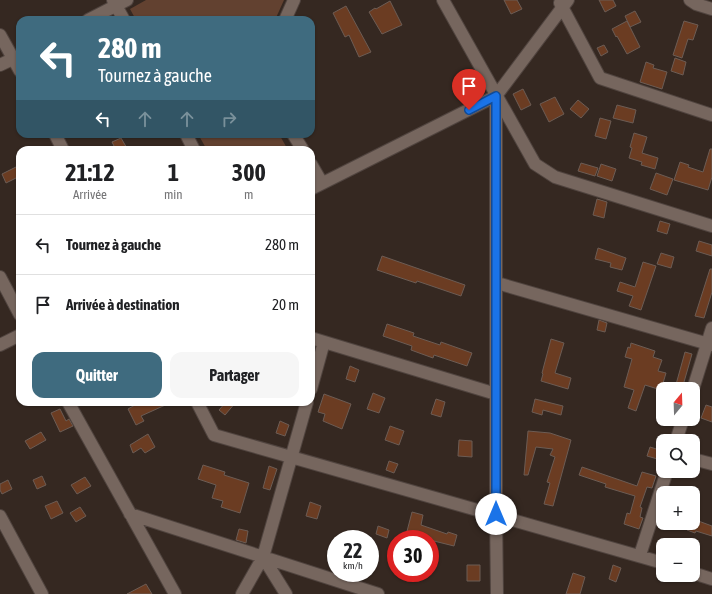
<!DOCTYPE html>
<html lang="fr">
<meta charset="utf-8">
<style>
body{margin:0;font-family:"Asap Condensed",sans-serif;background:#f6f6f6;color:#202124;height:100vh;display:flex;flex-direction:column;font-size:15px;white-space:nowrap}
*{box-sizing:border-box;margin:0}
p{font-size:13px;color:#757577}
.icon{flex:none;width:22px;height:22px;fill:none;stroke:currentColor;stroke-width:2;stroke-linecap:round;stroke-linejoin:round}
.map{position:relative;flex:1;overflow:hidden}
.details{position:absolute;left:16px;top:146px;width:299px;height:260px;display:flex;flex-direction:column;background:#fff;border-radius:12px;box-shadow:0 1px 3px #0004}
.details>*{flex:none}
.hud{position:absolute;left:16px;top:16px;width:299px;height:122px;border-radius:12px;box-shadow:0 1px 3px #0004;background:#3f6b7f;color:#fff;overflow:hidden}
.needle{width:26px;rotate:19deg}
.buttons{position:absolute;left:656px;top:382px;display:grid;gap:8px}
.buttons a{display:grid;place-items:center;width:44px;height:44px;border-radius:8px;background:#fff;box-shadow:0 1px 3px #0004;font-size:20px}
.speed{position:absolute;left:327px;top:530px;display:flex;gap:8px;font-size:20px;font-weight:700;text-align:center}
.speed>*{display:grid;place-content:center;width:52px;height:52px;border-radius:50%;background:#fff;box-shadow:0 1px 3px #0004;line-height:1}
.speed small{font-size:10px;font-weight:400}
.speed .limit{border:6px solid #d22;background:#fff;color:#111}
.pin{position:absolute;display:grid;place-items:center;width:34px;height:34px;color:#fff;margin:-41px -17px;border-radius:50% 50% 50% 0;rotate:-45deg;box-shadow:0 0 4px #0007}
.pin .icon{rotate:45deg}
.me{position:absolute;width:44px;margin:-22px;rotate:0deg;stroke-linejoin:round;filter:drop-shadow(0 0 3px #0008)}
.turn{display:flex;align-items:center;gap:14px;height:84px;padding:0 16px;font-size:18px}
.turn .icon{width:52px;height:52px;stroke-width:2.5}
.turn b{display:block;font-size:28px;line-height:34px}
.lanes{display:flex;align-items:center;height:38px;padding:0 16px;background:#0003;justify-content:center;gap:20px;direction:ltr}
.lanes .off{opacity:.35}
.eta{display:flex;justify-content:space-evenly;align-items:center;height:68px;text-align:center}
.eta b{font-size:24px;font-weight:700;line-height:28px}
.primary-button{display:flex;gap:8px;margin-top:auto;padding:8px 16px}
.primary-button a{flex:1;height:46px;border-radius:12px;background:#3f6b7f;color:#fff;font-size:16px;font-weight:700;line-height:46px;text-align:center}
.primary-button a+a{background:#f6f6f6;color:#202124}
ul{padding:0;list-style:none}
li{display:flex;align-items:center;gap:12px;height:60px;padding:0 16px;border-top:1px solid #e0e0e0}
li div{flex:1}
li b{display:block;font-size:15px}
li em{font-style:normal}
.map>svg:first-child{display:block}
.green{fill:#624130}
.building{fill:#6b3c22;stroke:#6c5c54}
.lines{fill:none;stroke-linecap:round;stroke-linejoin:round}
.street-casing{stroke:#50443f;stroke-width:14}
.street{stroke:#76665e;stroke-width:12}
.route-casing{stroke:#114b97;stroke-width:10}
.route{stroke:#1a73e8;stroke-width:7}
</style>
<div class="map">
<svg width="712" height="594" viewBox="0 0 712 594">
<rect width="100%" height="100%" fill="#352821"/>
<path class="green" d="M146,0H284L275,20H136L130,9Z
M198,134H279L288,150H207Z"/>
<path class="building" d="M504,0H517L522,9L511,14Z
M599,0H613L616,6L605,12Z
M390,1L402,25L382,34L369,12L375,8L376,9Z
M346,6L371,52L359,57L349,35L345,37L333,13Z
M635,11L641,22L630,27L625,16Z
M627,21L640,47L627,54L617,36L616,37L612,29Z
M684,21L698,25L693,40L688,39L682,58L673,55Z
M604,45L608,52L601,56L597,48Z
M675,58L686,62L683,75L671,71Z
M646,62L654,65L653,68L667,72L662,89L640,82Z
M523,89L531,105L521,110L513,94Z
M555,97L564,114L549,122L540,104Z
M578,100L589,109L581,118L570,109Z
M617,105L636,110L633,123L613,118Z
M600,118L611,121L606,139L595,136Z
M634,133L647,137L642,153L658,158L655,169L641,165L642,162L629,158L632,148L630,147Z
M121,138L128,150H116L112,142Z
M710,149H712V177L708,190L674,180L680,162L689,165L688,167L703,172Z
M581,163L598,168L595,176L578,171Z
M601,164L616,169L612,181L597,176Z
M20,165V176L6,183L2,174Z
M656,173L673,179L667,195L650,189Z
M597,199L607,202L604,218L593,215Z
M660,221L670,224L667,234L657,231Z
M699,241L712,245V256L696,251Z
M598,248L626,258L622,270L610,267L611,263L595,259Z
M661,253L674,257L671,268L657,264Z
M382,256L465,285L461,296L417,281L416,283L377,270Z
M643,262L656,266L641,310L629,306L633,296L617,291L620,282L635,287Z
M710,269H712V292L704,318L695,316Z
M599,320L607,323L605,332L597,330Z
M387,324L414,333L413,336L440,345L441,342L472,353L467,366L434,355L433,358L411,350L412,346L383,336Z
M551,339L564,343L555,373L571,378L568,389L541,381L543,374L542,373Z
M631,343L655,351L653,357L662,360L658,371L666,373L661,390L645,385L636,411L628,408L634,390L624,387L632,359L625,357L628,347L630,348Z
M685,352L692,354L682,389H677L675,388Z
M350,366L359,370L355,382L346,379Z
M373,393L385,398L379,413L367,409Z
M324,394L351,404L342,429L323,421L325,414L318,412Z
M436,399L445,402L441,417L431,414Z
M535,399L563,406L561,415L543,410L542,415L532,412Z
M140,402H172L141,416L144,421L136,425L128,409Z
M226,402H236L225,415L219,410Z
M706,405L712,407V422L701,418Z
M60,409L66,421L69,419L73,426L60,432L51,413Z
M280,421L289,425L285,436L276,433Z
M390,426L404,431L399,445L385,440Z
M528,431L550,433L571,440L553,506L544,504L550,483L547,482L555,457L550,455L553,449L536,447L528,475H524Z
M41,432L46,440L30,449L25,441Z
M148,434L155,447L145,453L141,448L133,453L130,445Z
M459,440L472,441V457L458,456Z
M650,447L663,451L661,460L647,456Z
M389,461L398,464L394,473L386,470Z
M203,465L225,472L224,475L249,483L240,513L221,507L223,501L212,498L216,485L198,479Z
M269,466L277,469L270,490L263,488Z
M582,467L637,486L642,472L656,476L652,488L647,487L640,507L642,508L640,517L643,518L639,529L624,524L627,513L630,514L635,496L605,487L606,484L579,475Z
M42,476L46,485L37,489L33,480Z
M85,477L91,486L77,494L71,485Z
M8,480L12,489L2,494L0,490V484Z
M57,501L63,513L51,519L45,506Z
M310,502L321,506L317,519L306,516Z
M80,507L86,516L76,522L70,513Z
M412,512L423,515L421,525L447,534L448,532L457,535L454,546L430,540V539H405Z
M693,519L712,526V536L696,531L695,533L687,530L688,528L677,524L678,523H693Z
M378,526L389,530L387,538L376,534Z
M239,529L248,531L246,543L236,540Z
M467,565H480V581H467Z
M613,565L621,568L616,582L609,579Z
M573,573L585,577L580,594H566Z
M146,584L152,594H127Z"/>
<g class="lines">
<g class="street-casing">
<path id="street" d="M113,0L124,20
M443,0L535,164L555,177L712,226
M690,0L696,4L712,9
M560,3L600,78L712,115
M88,20L127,0
M285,20L294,0
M0,35L20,71
M0,65L19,56
M496,96V514L497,594
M55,134L63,150
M186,134L194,150
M293,134L303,150
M311,164L322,183
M311,189L496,96L568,0
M0,277L20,315
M497,283L712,345
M311,338L496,394
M0,345L20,335
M311,389L324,342
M693,389L712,328
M68,402L175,594
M197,402L214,435L663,563
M676,441L683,419
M693,459L712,464
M130,514L378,594
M0,516L42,594
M640,555L667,471
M263,557L286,594
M693,573L712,579
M242,594L263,557L307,402"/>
</g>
<use href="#street" class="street"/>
</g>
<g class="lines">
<g class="route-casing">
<path id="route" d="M469,110L496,96V514"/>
</g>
<use href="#route" class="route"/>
</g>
</svg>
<div class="buttons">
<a><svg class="needle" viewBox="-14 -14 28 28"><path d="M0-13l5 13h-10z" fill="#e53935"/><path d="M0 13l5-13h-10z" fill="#757577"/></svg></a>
<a><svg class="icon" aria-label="search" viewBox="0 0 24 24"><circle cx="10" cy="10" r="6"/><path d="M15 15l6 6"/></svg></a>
<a>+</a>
<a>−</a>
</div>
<div class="speed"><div>22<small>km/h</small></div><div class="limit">30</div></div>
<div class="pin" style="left:469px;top:110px;background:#d93025"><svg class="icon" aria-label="arrive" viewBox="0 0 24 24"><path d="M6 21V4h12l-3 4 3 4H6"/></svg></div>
<svg class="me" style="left:496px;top:514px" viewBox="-20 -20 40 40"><circle r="19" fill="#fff"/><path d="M0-13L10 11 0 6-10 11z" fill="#1a73e8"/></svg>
<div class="hud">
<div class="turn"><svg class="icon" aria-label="left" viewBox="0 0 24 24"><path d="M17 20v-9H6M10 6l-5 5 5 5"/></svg><div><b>280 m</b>Tournez à gauche</div></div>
<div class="lanes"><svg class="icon" aria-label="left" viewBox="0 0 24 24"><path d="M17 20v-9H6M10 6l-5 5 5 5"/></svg><svg class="icon off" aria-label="ahead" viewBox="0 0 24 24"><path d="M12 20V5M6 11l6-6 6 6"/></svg><svg class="icon off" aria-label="ahead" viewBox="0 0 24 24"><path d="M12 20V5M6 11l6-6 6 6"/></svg><svg class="icon off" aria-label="right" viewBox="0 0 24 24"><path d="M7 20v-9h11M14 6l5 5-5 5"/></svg></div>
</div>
<section class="details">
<div class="eta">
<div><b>21:12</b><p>Arrivée</p></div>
<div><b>1</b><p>min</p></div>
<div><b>300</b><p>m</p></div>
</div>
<ul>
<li><svg class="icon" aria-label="left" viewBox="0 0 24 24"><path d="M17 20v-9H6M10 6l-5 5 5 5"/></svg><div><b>Tournez à gauche</b></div><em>280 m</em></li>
<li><svg class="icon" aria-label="arrive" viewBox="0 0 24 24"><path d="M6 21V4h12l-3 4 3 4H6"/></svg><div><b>Arrivée à destination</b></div><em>20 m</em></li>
</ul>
<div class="primary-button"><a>Quitter</a><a>Partager</a></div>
</section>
</div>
